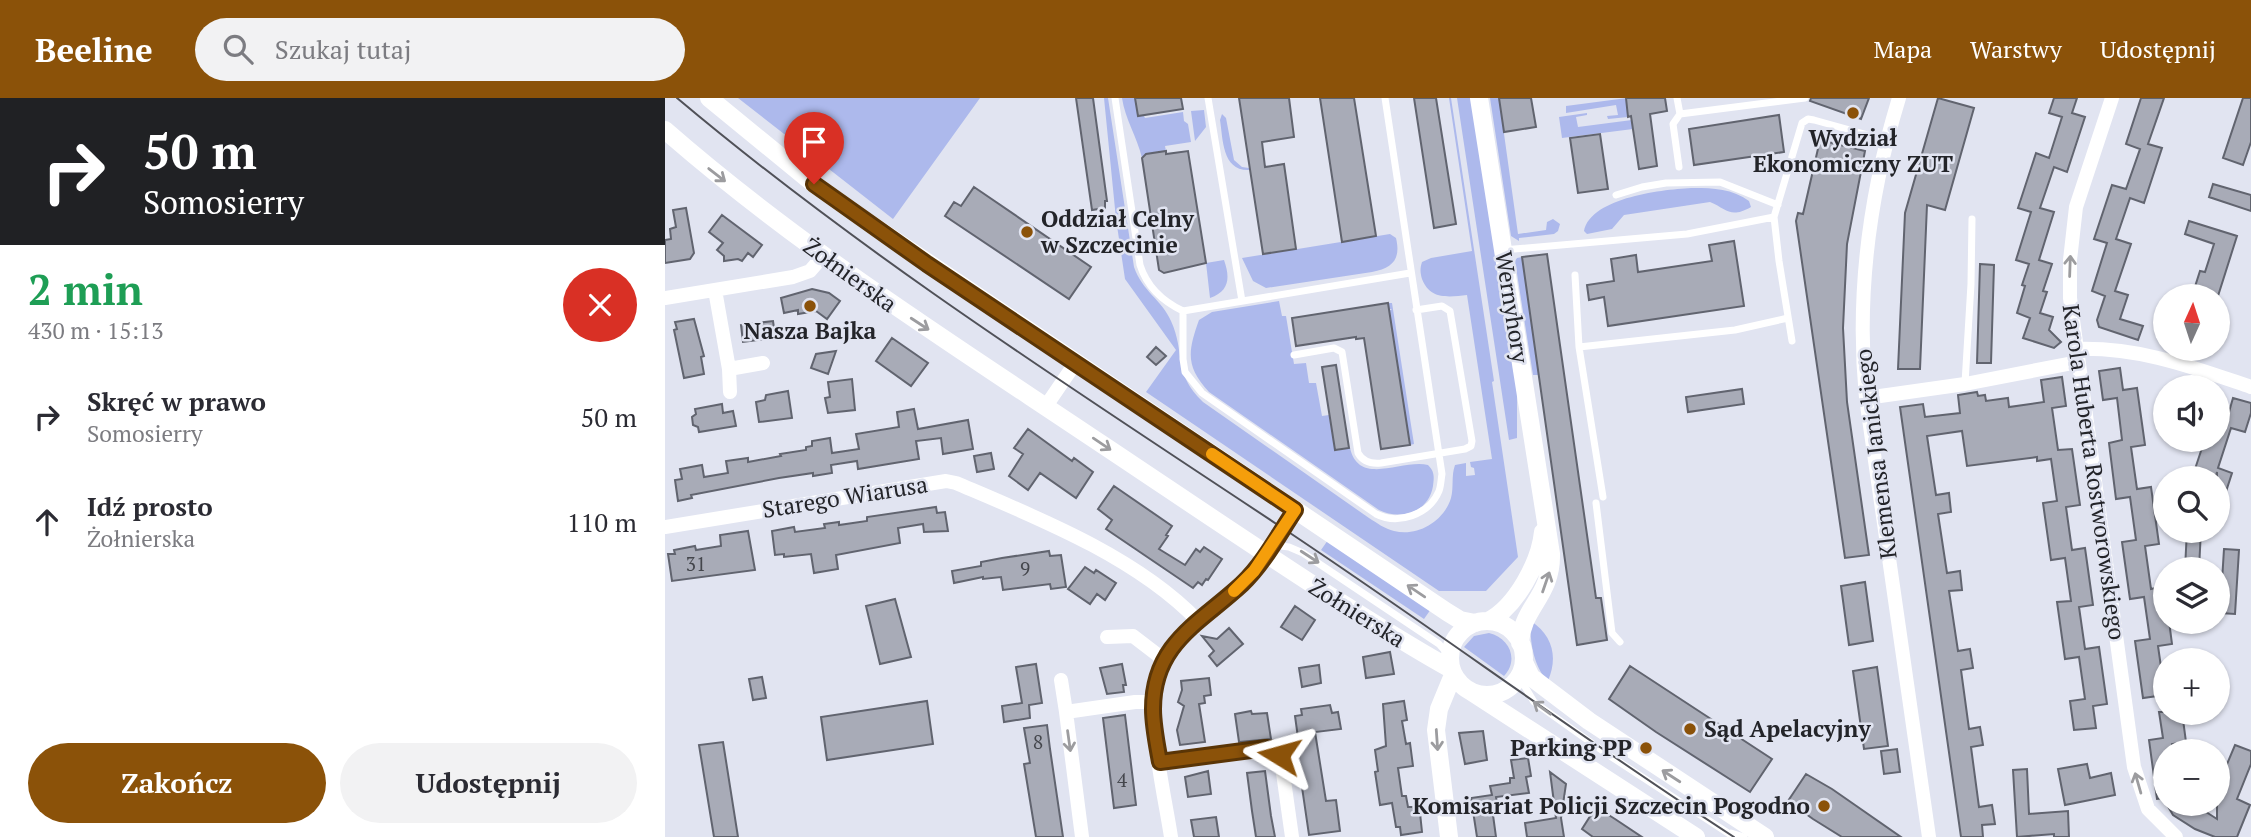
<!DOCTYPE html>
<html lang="pl">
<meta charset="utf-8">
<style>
body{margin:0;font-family:"PT Serif",serif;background:#f2f2f3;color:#2b2b33;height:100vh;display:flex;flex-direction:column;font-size:26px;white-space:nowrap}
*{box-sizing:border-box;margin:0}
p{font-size:23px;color:#7c7c81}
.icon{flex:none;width:38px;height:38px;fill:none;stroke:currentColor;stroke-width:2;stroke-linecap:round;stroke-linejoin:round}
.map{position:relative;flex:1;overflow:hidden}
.details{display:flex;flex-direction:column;background:#fff;width:665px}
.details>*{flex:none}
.hud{background:#202124;color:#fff;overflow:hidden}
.needle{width:46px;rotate:3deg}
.fabs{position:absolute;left:1488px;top:186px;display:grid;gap:14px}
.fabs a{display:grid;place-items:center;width:77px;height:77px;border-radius:50%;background:#fff;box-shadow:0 2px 5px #0004;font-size:35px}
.pin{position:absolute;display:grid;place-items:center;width:60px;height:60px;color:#fff;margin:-72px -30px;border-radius:50% 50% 50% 0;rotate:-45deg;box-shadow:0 0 7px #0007}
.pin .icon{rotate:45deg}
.me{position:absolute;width:77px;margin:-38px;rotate:278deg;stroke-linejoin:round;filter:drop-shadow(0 0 5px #0008)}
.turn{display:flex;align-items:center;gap:24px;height:147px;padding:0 28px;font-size:32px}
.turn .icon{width:91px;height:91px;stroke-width:2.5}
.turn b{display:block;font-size:49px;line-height:60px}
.round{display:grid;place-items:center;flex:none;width:74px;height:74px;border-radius:37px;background:#f2f2f3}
.overview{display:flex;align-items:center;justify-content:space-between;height:119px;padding:0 28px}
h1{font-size:42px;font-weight:800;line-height:52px;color:#1e9e55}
.action{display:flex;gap:14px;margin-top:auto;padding:14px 28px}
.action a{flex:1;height:80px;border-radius:42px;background:#8b5209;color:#fff;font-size:28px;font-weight:800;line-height:80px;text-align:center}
.action a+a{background:#f2f2f3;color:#2b2b33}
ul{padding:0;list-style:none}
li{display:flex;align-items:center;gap:21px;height:105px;padding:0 28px}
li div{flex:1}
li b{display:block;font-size:26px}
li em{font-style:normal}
header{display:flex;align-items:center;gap:42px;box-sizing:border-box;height:98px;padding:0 35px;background:#8b5209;color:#fff}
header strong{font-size:33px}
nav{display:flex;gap:38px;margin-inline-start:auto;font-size:24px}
.search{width:490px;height:63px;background:#f2f2f3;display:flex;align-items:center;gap:18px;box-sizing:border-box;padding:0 24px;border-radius:38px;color:#7c7c81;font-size:26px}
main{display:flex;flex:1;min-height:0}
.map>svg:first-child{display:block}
.green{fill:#adb9ec}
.building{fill:#a8abb7;stroke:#61646f;stroke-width:2}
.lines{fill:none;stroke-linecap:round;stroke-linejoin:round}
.service{stroke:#fff;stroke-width:7}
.minor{stroke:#fff;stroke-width:14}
.tertiary{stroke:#fff;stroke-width:18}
.tram{stroke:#505158;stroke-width:2}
.oneway{stroke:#9c9c9f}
.route-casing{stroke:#5a3506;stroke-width:18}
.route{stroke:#8b5209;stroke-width:12}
.slow{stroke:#f59e0b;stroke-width:12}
.poi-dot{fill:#8b5209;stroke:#e1e4f1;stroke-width:2.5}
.labels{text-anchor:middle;stroke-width:5;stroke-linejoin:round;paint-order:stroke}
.number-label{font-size:19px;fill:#44464c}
.poi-label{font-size:23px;font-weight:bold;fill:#232429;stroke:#e1e4f1}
.street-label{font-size:23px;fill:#232429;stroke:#e1e4f1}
</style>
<header>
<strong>Beeline</strong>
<div class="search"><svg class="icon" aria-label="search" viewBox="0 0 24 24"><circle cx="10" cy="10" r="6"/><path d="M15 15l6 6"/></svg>Szukaj tutaj</div>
<nav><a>Mapa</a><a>Warstwy</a><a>Udostępnij</a></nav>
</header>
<main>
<section class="details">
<div class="hud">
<div class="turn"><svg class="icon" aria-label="right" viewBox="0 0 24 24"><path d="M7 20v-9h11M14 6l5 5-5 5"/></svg><div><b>50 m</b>Somosierry</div></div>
</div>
<div class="overview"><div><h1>2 min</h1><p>430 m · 15:13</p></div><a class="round" style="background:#d93025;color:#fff"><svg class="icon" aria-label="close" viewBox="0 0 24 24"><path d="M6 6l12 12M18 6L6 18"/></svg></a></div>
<ul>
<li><svg class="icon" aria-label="right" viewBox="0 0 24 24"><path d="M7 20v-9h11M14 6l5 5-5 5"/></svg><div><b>Skręć w prawo</b><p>Somosierry</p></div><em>50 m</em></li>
<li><svg class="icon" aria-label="ahead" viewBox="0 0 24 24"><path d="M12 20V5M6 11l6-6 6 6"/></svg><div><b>Idź prosto</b><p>Żołnierska</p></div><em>110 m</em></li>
</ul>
<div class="action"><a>Zakończ</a><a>Udostępnij</a></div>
</section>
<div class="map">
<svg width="1586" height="739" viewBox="0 0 1586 739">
<rect width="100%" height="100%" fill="#e1e4f1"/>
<path class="green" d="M73,0H315L228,121Z
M439,0H443L469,169C477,193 497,202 506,223C521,256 507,274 538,304L704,420C712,425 720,431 729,433C753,439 779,423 786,400C789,389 786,378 790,367L801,365V378L810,377L809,370L806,369L805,364L827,361L802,197C784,199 765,202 757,181C755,174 755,170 757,164L766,160L807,153L784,0H786L829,283L827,284L853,459L821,493H774L481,294L511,252L460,181L451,121Z
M457,0H470L480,20L518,14L519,23L523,26L526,44L500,48L501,53L481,56L477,60C472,39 460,21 457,0Z
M792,0H807L852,290V340L844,342Z
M825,0H834L853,136L881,132L882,124L888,121L895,126L893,133L889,136L854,140V143L846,138Z
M962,0L963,19L943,21L942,18L953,17L951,7L901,15V8Z
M539,12L541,29L530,43L526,13Z
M922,15V17L911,19L913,29L967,22L968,31L897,40L894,19Z
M557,16L561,20L569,62L577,69L584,70V72C557,73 558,41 555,22Z
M1029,90C1048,90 1068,91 1084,103L1086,109C1065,121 1062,111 1045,104L959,117L947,131L922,136L919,133C926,99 1000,91 1029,90Z
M725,136L731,140C736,161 728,170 707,174L601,190L588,183L577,160Z
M857,159L874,277H868L850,163L852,160Z
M559,162C565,179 565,193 545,200L541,165Z
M614,203L617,218H621L629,266L641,265L644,285H651L657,318L664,317L670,353L685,350C694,389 737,361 763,367C770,374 769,379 768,388C764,414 736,423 714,412L544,294C520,268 523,253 534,222L547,214Z
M723,205H727L749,346L745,347L724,213L727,211H724Z
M663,442L766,511L759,521L656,452Z
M866,523C888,538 893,559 883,583C869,570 864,542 866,523Z
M824,535C845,540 854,562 839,578L799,549L809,538Z"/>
<path class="building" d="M411,0H428L442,103H440V110L427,112Z
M470,0H516L518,11L473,18Z
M574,0H624L629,39L597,44L600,69L619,66L631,151L598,156Z
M655,0H689L711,138L677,144Z
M749,0H771L791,126L769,130Z
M834,0H866L871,29L839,34Z
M961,0H1000L1002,13L985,16L992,68L974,71L966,18L963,19Z
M1146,0H1204L1196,21L1145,3Z
M1273,0L1309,10L1280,112L1262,107L1255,271H1233L1240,115Z
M1389,0H1412L1407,15L1420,19L1402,74L1389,69L1375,110L1389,114L1374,162L1387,166L1378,193L1382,194L1375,215L1388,219L1384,232L1396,244L1389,250L1358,240L1365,220L1352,215L1360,188L1357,187L1364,166L1351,162L1366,114L1353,110L1371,55L1384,60L1397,19L1384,15Z
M1476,0H1499L1483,46L1497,50L1479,105L1465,100L1451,141L1466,146L1450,193L1463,197L1455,221L1478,228L1473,242L1434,229L1432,222L1440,198L1427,193L1442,145L1429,141L1447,87L1461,91L1475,51L1461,46Z
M1578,0H1586V44L1578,67L1558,60Z
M1114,17L1119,54L1029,67L1024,31Z
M935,36L943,91L913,95L905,40Z
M1155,42L1200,53L1182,146L1178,230L1182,304L1204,457L1180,460L1131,123L1133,115L1138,116Z
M501,53V56L523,53L541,165L499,175L494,172L477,60L481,56Z
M1548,86L1586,97V113L1544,99Z
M309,89L426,169L404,201L280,118L289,104L296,108Z
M21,110L29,155L25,161L0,165V142L6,141L5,131L11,129L8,112Z
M57,117L97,147L88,159L83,155L77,163L73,161L59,163V158L52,152L58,145L44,134Z
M1524,123L1572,138L1553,198H1527L1535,173L1540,174L1549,146L1520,136Z
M1069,143L1079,208L943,228L939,199L924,202L922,187L949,183L946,161L971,157L973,174L1047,163L1044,147Z
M882,156L931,500H936L942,542L912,547L857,159Z
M1315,166L1329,167L1326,265H1312Z
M147,191L164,195L175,203L162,221L151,213L133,216V212L119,215L116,200Z
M723,205L745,347L716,351L699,240L691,241V239L631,248L627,220Z
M29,221L39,258L36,259L39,276L19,280L9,232L12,231L10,224Z
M108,223L110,237L101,238V241L78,244L76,227Z
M227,240L263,265L246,288L211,263Z
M491,249L501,258L491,267L482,259Z
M171,253L163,276L146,270L151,256Z
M671,267L684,350L670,352L657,269Z
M1455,270L1458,292L1472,290L1480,347L1466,349L1472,391L1486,389L1494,446L1480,448L1486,491L1500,488V523H1504L1507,546L1493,548L1500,597L1478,600L1470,543L1485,541L1479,499L1465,501L1457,444L1471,442L1465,399L1451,401L1444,345L1457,342L1452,300L1438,302L1434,273Z
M1397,279L1401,308L1387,310L1393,352L1407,351L1415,407L1401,409L1407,452L1420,450L1428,507L1414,509L1420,551L1434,549L1442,606L1428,608L1431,630L1409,632L1405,603L1420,601L1414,559L1400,561L1392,504L1406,503L1400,460L1386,462L1378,405L1392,403L1386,361L1372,363V359L1302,368L1297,333L1262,338L1271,397L1284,395L1286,414L1273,416L1282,475L1295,473L1297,492L1284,493L1293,553L1305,551L1308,570L1296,572L1304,631L1315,629L1318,647L1306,649L1314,709L1327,707L1330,726L1317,727L1318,739H1296L1235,309L1258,306L1260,319L1295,315L1293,297L1312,294L1313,298L1320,297L1321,303L1343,300L1344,309L1379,304L1376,282Z
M187,281L190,312L163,315L160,300L165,299L163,284Z
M1077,291L1079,306L1023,314L1021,299Z
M123,293L127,320L94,324L91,304L100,302L101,297Z
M1568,300L1586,305V315L1580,334L1566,330L1553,370L1567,375L1555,412H1552V374L1551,378L1530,371L1540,341H1552V318L1562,321Z
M57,306L58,315L68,313L71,328L34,334L33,329L28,327L27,319L31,316L30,311Z
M249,311L253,331L303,322L308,351L278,356L276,340L251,343L254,361L193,371L192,363L166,367L167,375L148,378V375L114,380L26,397L27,400L13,403L10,382L17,381L15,371L37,367L39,379L63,375L61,363L83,360V364L116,358L115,356L141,352V349L147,348V343L165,340L167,355L194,351L191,336L234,329L232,314Z
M363,331L407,363L409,360L428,374L411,400L375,375L363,392L344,378L358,356L349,350Z
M326,355L329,371L312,374L309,358Z
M449,388L507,428L501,437L503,438L494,451L520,467L531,451L535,454L539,449L557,461L543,482L541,481L537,487L533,484L528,490L441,431L447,422L433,411Z
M271,409L272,415L280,414L283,433L259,434L258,426L233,430L235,445L171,457L173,471L149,475L146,456L119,459V456L110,457L107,433L129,429L130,434L160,430L159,426L174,424V427L202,423V419Z
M1522,432H1536L1534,471H1520Z
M83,433L90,472L7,483L3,456H10L9,452L30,448L31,452L56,448L55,437Z
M1559,451L1574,452L1570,516L1555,515Z
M384,453L385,458L396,457L401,489L386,491L385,486L338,492L336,479L318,481V479L289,485L287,473L316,468V464L337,460Z
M420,469L429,475L431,472L451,485L440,502L432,496L425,506L403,491Z
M1200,484L1208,543L1184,547L1176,488Z
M230,501L246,559L215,566L201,508Z
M630,508L650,522L637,542L616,529Z
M564,530L578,546L552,568L544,558L549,553L537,538L552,541Z
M725,554L729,576L701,580L698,559Z
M371,566L377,605L364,607L365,620L339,624L337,608L357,605L351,569Z
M457,566L461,587H458L459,594L442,596L435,570Z
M654,567L656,585L637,589L634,570Z
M965,568L1107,661L1085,694L991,634L944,601Z
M1212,569L1223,648L1199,651L1188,573Z
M97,579L101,600L88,602L84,581Z
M544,580L546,597L539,598L540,605L534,606L540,644L515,647L512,632L519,608L513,604L517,592L516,583Z
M262,603L268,646L162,662L156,619Z
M739,603L742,622L737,623L741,646L745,645L748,668L733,670L737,698H741L743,709H748L749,716L755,715L757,734L736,737L735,729H731L727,705L715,707L710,674L713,673L710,652L721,648L718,606Z
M665,607L667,615L673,614L676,631L650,634L661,703L671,702L675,733L644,737L632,655L635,654L630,618L637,617L636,611Z
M586,613L587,616L602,615L606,641L574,644L570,616Z
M1494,614H1517L1521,644L1507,646L1508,653H1500V700L1492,701L1484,642L1498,640Z
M460,617L471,707L449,710L438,620Z
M382,627L385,651L398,739H371L359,666L365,665L359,630Z
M818,633L822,662L800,666L794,635Z
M58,644L73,739H49L34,647Z
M1570,647L1586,653V666L1572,701L1585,707L1572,739H1550L1530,731L1508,717L1501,705H1527L1552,721V690Z
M1232,651L1235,674L1219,676L1216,653Z
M863,660L866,678L861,679L864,695L831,699L834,716L828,717L831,739H812L806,700L827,697L825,688L845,685V680H849L846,662Z
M1422,666L1425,680L1446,675L1450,697L1400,707L1393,671Z
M1362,671L1364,716L1403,713L1404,739H1389V736L1352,739L1348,672Z
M543,673L546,696L523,699L520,679Z
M600,673L606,718L610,739H591L587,713L582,675Z
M885,674L901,686L896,720L899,739H862L860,725L891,720Z
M1141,676L1167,691L1236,739H1177L1148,721L1123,703Z
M931,709L950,721L977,739H928L917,731Z
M551,719L554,739H529L526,722Z"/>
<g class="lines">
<path class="service" d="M450,0L475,167C482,189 497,203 518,213L745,175
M543,0L577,203
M1012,0L1015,16
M1014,69L1008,26L1015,16L1140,0
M951,97L977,89L1001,85L1055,84L1113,107
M838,152L1022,136L1109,119
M910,177L914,249L938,399
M518,213V261L520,274L537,295L711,416C733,427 764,417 774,393C776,388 776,381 777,376L720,0
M1127,243L1114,163L1109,119L1137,25L1143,21L1149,22L1221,42
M914,249L1070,232L1123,220
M629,257L669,250L677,254L693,355C698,364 706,366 716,365L800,351L806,348L807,343L785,213L777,208L751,212
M1300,285L1306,186L1307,121
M931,405L947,535L955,544
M608,447L624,449L638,455L774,546L781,554L785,565
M857,571L859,587L869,604L942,656L1069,739
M1066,735L1079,739"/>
<path class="minor" d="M1234,0C1204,98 1191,198 1201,300L1264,739
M1447,0L1411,109L1405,162V200L1469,669L1483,711L1511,739
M50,192L64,271L65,294
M0,200L128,179L145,173L158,158
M1411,251C1475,249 1527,269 1586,289
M64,271L98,265
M1201,300L1300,286L1413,264
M381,308L411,264
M0,429L281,383L291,385C371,419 472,459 533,523
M442,539L468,538L498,561
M396,582L401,614
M495,664L601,650L609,651L616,661L627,739
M417,739L401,614L470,604H488
M506,739C499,693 480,617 493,574C505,531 556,509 585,478C602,459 616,433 630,412"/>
<path class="tertiary" d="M44,0L149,86L204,125L782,514L795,522L810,525
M814,0L886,456C887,498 857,509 855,545
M0,32C136,151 289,247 438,347C513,397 588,448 664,497C704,522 744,548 786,571
M785 560a37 37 0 1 1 74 0a37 37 0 1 1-74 0Z
M823,523C851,509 875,464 878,434
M859,564L866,579L924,623L1100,739
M805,593L1031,739
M784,739L771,632L774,611L788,577"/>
<path class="tram" d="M12,0C202,160 413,294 619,431C771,532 916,640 1069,739"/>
</g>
<defs><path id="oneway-shaft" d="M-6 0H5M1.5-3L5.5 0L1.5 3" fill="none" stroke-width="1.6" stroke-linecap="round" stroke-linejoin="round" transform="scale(1.75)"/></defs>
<g class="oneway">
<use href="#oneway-shaft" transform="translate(52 77) rotate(38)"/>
<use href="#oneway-shaft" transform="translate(1405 168) rotate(-88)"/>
<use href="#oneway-shaft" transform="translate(255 226) rotate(33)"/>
<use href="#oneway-shaft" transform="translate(437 346) rotate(34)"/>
<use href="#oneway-shaft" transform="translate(645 459) rotate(33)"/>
<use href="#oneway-shaft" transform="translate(881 484) rotate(-71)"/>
<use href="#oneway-shaft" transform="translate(751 493) rotate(-146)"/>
<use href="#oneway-shaft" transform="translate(877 610) rotate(-144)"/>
<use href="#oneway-shaft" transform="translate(772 642) rotate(86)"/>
<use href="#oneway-shaft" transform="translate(404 643) rotate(82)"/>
<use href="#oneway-shaft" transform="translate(1006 678) rotate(-147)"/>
<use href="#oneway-shaft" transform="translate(1473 685) rotate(-106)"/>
</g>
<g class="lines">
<g class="route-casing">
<path id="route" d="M149,86L262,166L630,412C614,436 599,465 577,486C535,525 488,545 488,611C488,628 492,647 495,664L601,650L609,651L614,657"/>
</g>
<use href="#route" class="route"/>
<path class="slow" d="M547,356L630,412L589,473L569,493"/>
</g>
<g class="poi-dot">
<circle cx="1188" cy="15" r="7"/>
<circle cx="362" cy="134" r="7"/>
<circle cx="145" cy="208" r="7"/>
<circle cx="1025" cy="631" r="7"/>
<circle cx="981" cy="650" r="7"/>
<circle cx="1159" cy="708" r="7"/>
</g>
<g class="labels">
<g class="number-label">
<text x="31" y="473">31</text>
<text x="360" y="478">9</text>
<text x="373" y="651">8</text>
<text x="457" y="689">4</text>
</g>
<g class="poi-label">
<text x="1188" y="48">Wydział<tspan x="1188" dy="26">Ekonomiczny ZUT</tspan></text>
<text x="376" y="129" text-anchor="start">Oddział Celny<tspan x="376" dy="26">w Szczecinie</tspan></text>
<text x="145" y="241">Nasza Bajka</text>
<text x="1039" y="639" text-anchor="start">Sąd Apelacyjny</text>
<text x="967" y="658" text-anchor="end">Parking PP</text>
<text x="1145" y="716" text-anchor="end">Komisariat Policji Szczecin Pogodno</text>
</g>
<g class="street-label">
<text transform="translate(185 177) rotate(36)" y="8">Żołnierska</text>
<text transform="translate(847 209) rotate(81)" y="8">Wernyhory</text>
<text transform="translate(1211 356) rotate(-97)" y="8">Klemensa Janickiego</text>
<text transform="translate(1429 374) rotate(82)" y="8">Karola Huberta Rostworowskiego</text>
<text transform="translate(180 399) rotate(-9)" y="8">Starego Wiarusa</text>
<text transform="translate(692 515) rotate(32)" y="8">Żołnierska</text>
</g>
</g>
</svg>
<div class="fabs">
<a><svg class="needle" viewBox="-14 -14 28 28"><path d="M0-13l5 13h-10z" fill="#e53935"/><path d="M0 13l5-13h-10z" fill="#7c7c81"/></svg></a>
<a><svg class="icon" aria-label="sound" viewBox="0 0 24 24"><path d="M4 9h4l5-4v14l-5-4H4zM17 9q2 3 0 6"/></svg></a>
<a><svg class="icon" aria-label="search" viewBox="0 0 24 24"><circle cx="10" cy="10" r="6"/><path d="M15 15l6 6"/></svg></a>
<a><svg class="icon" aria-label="layers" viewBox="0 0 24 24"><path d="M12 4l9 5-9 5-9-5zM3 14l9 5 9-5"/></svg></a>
<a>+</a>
<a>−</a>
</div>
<div class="pin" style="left:149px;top:86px;background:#d93025"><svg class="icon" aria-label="arrive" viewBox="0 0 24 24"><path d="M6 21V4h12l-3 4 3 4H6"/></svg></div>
<svg class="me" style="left:614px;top:657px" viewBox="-20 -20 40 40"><path d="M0-17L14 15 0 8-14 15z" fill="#8b5209" stroke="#fff" stroke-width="4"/></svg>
</div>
</main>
